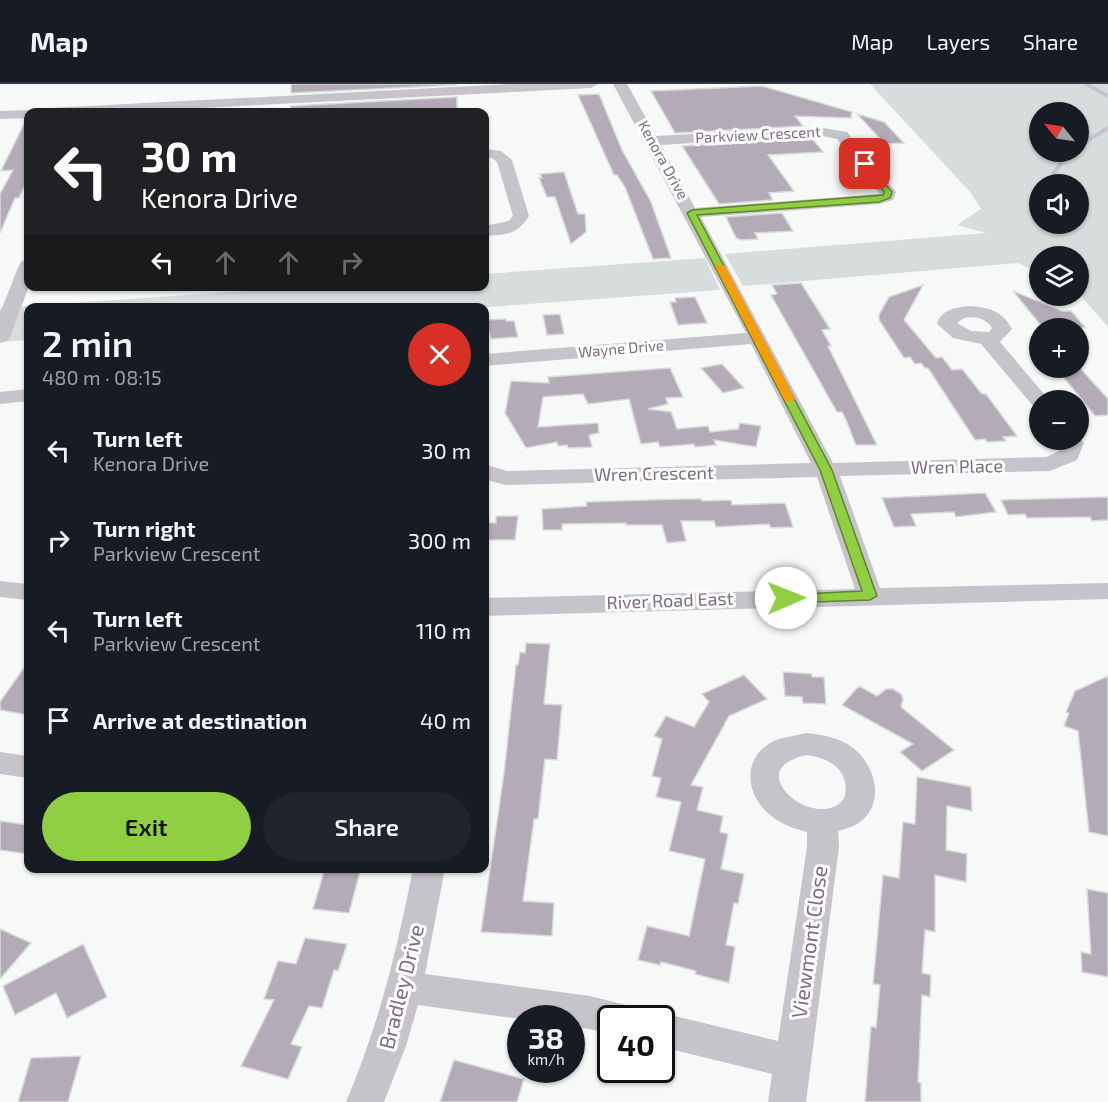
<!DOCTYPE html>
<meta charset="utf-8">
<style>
body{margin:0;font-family:"Exo 2",sans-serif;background:#20242c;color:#f1f3f6;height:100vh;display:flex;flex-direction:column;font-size:22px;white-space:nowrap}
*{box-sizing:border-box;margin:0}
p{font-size:20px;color:#9ea1a6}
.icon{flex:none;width:33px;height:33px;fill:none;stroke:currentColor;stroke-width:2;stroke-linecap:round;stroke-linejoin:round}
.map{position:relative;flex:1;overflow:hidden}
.sheet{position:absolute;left:24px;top:219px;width:465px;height:570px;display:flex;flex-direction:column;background:#171b24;border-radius:12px;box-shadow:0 2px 4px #0004}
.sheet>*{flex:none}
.top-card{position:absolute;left:24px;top:24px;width:465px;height:183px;border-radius:12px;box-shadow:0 2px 4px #0004;background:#202124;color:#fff;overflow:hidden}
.needle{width:39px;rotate:300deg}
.tools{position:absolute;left:1029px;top:18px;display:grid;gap:12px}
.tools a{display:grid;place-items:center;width:60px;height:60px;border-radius:50%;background:#171b24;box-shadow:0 2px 4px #0004;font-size:30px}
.speed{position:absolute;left:507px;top:921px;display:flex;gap:12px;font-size:30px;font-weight:700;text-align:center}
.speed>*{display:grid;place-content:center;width:78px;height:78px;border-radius:50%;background:#171b24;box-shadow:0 2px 4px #0004;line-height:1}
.speed small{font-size:15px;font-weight:400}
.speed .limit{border:3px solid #111;border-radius:9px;background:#fff;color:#111}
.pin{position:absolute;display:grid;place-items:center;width:51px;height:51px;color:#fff;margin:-26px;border-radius:12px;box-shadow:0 3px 9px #0006}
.me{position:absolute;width:66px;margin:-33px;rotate:89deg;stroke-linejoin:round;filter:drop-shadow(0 0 4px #0008)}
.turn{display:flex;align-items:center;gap:21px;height:126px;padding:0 18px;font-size:27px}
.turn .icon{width:78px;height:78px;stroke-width:2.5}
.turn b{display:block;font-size:42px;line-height:51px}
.lanes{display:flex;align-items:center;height:57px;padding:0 18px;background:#0003;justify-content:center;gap:30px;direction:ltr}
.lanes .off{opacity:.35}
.round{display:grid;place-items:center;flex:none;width:63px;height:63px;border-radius:32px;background:#20242c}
.summary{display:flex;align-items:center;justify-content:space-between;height:102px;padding:0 18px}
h1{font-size:36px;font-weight:600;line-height:45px}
.primary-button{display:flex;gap:12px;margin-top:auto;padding:12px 18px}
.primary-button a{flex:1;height:69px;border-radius:36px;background:#90ce42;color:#111;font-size:24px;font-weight:600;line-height:69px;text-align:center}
.primary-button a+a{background:#20242c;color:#f1f3f6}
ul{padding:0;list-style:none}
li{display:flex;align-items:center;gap:18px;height:90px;padding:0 18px}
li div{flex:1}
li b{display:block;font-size:22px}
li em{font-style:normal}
header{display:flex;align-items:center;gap:36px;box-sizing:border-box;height:84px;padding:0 30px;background:#171b24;border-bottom:2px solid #363941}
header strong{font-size:28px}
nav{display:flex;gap:33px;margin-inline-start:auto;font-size:21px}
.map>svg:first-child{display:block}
.green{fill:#d7dddc;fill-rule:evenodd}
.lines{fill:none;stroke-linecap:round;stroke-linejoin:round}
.stream{stroke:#c7c2cc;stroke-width:4}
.building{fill:#b3acb8;stroke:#d9dbda;stroke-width:1.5}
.minor{fill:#c7c3ca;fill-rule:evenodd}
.route{fill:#90ce42;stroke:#5e862b;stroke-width:1.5}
.slow{fill:#f59e0b}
.labels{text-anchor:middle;stroke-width:6;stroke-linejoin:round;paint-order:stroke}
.far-street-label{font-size:15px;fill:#7c6c84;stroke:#fff}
.street-label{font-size:18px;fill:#7c6c84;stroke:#fff}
.near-street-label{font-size:21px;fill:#7c6c84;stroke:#fff}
</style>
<header>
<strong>Map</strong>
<nav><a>Map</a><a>Layers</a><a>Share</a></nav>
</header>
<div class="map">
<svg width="1108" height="1018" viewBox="0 0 1108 1018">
<rect width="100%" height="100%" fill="#f7f9f8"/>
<path class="green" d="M870,0H1108V243L1079,210L1078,172H1040L1039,189L1018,179L743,202L725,170L986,149L957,141L981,125L971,109ZM1078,28V68H1040V28ZM1040,100H1078V140H1040Z
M705,174L720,206L475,224H28V256L0,258V224L303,203L484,202L485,190Z"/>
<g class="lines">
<path class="stream" d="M1086,0L1108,12
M1078,62L1108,44
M1046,100L1069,68"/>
</g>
<path class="building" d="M291,0H456V1L291,9Z
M762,2L852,28L851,34L795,32L803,42L675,49L651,7Z
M599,10L622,66L651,118L671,174L653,175L625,103L617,91H614L578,11Z
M457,13V26L433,28H290L291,22Z
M857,30L884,38L904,59L885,60Z
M26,36H28V94L19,114H15L0,149V110L13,86L1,87Z
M812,54L823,68L768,71L794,107L769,109L773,116L719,120L682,62Z
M564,88L578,130H585L586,148L571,160L555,113H547L539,94H542L540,90Z
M782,129L793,147L755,149L758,155L741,156L736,154L726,133Z
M801,199L830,245L822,246L831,262H828L877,361H856L846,336L842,328H837L771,211L777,210L772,201Z
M923,201L904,236L936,274L942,273L952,286L962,285L982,310H986L1017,352L1003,353L1006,357L987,358L985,355L975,356L928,284H925L921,279L915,280L910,273L904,274L879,236V231L889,213Z
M1013,207L1062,227H1071L1086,244H1043Z
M695,213L707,239L678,241L670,218H676L675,214Z
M560,230L564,250L547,251L543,231Z
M506,235V237H514L518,253L491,255L486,236Z
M722,280L744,304L723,309L701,284Z
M670,284L683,313L666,314L668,320L648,325L671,328L677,345L708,342L710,348L738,345L740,339L761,342L756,363L714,356L716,361L695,363L694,360L660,363L658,358L641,360L629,315L588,320L583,310L543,313L538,343L598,339L599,349L589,351L592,363L568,364L567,361L558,362L557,358L526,364L505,329L511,297L549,299L548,293Z
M1056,284H1080L1108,315V331L1095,332Z
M985,409L996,428L956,433L954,428L911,430L916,442L894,443L882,414Z
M1108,413V436L1092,437L1090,433L1027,434L1025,430L1008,431L1001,416Z
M680,415H701L702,417L731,416L732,421L785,419L793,443L771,444L769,440L716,443L714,437H681L686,457L667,459L662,441H626V439L562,440V446H543L542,425L587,422L586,418Z
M496,432H518L515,456H484V438L496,439Z
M526,559L550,560L544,620L562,621L557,676L545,675L538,735H534L523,817L554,819L552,852L481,848L504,689L516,581H518L520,568L525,569Z
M28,578V631L0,626V618Z
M783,588L812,590V593H824L826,620L803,619L802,613L785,612Z
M744,591L767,615L729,632L691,701L703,703L697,726L723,732L720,748L728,750L721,785L744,790L738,820L734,819L726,861L735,863L729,899L695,890L696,887L661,878L660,881L638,876L647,842L689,852L705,775L669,767L681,718L656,713L661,694L652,692L662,655L654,652L666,632L694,643L709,618L702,610Z
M1108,592V752L1089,748L1078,647L1064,642L1069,629L1066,628L1075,607Z
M859,602L877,612L886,605H893L901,610L903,615L901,623L954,666L922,687L900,668L913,660L842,621Z
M917,693L971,703L972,727L947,722L946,766L967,770L966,798L935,791V848L925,846L922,889L931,891L930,913L922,911L918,998L921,999V1018H865L871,942L876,944L880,901L873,900L883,791L899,794L903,738L915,740Z
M0,737L28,741V770L0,766Z
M325,784H361L349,829L313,825Z
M1087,805L1108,809V893L1082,888L1081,868L1091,870Z
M0,845L31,859L0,895Z
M305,854L347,860L338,887L334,886L322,924L309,922L291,960L302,963L288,995L241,982L274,916L264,915L278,877L296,880Z
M83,860L107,913L67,934L56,909L15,931L3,902Z
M81,972L68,1018H18L31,974Z
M454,976L524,995L517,1018H440Z"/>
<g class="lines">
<path class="minor" d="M512,0H598L591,4L122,28H43L50,24Z
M613,0H627L656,52L817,43L847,48L896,108L893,116L879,120L701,133L833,379L1046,373L1059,367L1062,360L1059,356H1078V352L1084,359L1077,376L1050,387L840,392L880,504L1108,499V515L484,532V514L855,505L817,393L505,401L484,395V380L507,387L811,379L751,260L484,282V270L746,249ZM817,51L837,55L880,110L695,124L661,61Z
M28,26L34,28H28V34L0,35V27Z
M484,65L501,67L512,76L529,132C517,151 506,151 484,152V142L509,137L513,132L497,78L492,74H484Z
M28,176L29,202L10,253L7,257L0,259V229L19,181L22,177Z
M969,222C988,223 1003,227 1012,245L1000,258L1049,316H1040V324L1033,322L981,260L953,254L937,240C941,225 956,224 969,222ZM964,234C975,232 986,234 992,244L989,248L971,247L957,239Z
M28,305V317L0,320V308Z
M0,497L28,500V516L0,513Z
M806,649C819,650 835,653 847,660C873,674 888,717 860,738C853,743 845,745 838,747L839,763L806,1018H768L772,990L662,963V934H649L662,929L778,957L807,763V748C793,744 780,740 769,730C746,711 742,676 770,659C780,653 795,652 806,649ZM806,671C823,673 841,680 845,698C846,704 846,711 843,716C827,735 793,721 783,704C770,684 790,675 806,671Z
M0,668L28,672V694L0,690Z
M413,784H445L425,890L590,912L630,922L635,934H610V949L572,942V934L520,935L418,921L406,962L384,1018H346C379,940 397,867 413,784Z"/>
</g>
<path class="route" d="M865,77L892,108L890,114L879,118L697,131L832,386L877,512L870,516L786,519L782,517L780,514L782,511L862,507L820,386L687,129L692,126L883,111L884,108L861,80Z"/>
<path class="slow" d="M717,180L725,182L795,315L793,317H785L784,315L715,182Z"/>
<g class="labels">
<g class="far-street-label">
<text transform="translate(758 51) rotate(-3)" y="5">Parkview Crescent</text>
<text transform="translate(663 76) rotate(61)" y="5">Kenora Drive</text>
<text transform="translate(621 265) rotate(-5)" y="5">Wayne Drive</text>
</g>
<g class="street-label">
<text transform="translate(957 383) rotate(-1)" y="6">Wren Place</text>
<text transform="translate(654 390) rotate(-1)" y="6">Wren Crescent</text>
<text transform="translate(670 517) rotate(-2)" y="6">River Road East</text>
</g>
<g class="near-street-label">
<text transform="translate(810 858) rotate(-82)" y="7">Viewmont Close</text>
<text transform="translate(402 903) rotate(-76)" y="7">Bradley Drive</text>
</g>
</g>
</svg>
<div class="tools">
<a><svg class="needle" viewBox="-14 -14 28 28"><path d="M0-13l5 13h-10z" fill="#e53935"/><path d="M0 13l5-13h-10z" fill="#9ea1a6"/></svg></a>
<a><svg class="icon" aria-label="sound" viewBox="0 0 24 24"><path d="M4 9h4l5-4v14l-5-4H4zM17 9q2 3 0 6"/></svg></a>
<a><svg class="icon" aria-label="layers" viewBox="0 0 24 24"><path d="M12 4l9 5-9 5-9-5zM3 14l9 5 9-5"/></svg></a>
<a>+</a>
<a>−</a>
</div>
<div class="speed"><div>38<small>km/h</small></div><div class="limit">40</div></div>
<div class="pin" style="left:865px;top:80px;background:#d93025"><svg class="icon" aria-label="arrive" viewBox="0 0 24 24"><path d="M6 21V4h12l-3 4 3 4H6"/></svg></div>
<svg class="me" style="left:786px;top:514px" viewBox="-20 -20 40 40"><circle r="19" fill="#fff"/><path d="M0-13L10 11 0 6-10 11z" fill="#90ce42"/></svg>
<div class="top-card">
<div class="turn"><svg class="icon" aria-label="left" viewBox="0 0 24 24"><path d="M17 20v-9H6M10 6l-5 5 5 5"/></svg><div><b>30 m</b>Kenora Drive</div></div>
<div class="lanes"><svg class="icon" aria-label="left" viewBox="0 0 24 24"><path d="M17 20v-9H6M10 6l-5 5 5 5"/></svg><svg class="icon off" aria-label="ahead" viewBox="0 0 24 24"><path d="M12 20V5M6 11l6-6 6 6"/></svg><svg class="icon off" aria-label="ahead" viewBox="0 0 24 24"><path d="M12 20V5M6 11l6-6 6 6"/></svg><svg class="icon off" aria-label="right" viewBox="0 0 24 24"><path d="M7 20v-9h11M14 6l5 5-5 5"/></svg></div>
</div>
<section class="sheet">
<div class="summary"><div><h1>2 min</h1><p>480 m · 08:15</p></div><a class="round" style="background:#d93025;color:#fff"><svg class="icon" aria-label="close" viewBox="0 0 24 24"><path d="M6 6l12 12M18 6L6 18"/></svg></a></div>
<ul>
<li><svg class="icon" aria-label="left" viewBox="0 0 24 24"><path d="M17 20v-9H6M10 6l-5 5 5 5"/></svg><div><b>Turn left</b><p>Kenora Drive</p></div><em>30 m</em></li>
<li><svg class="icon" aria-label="right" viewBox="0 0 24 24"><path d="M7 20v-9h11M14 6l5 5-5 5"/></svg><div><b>Turn right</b><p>Parkview Crescent</p></div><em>300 m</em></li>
<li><svg class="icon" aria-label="left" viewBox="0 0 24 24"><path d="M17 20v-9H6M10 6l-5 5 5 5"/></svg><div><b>Turn left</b><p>Parkview Crescent</p></div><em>110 m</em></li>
<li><svg class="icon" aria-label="arrive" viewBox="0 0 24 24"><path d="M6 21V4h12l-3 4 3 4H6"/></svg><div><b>Arrive at destination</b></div><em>40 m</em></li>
</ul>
<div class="primary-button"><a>Exit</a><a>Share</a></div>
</section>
</div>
